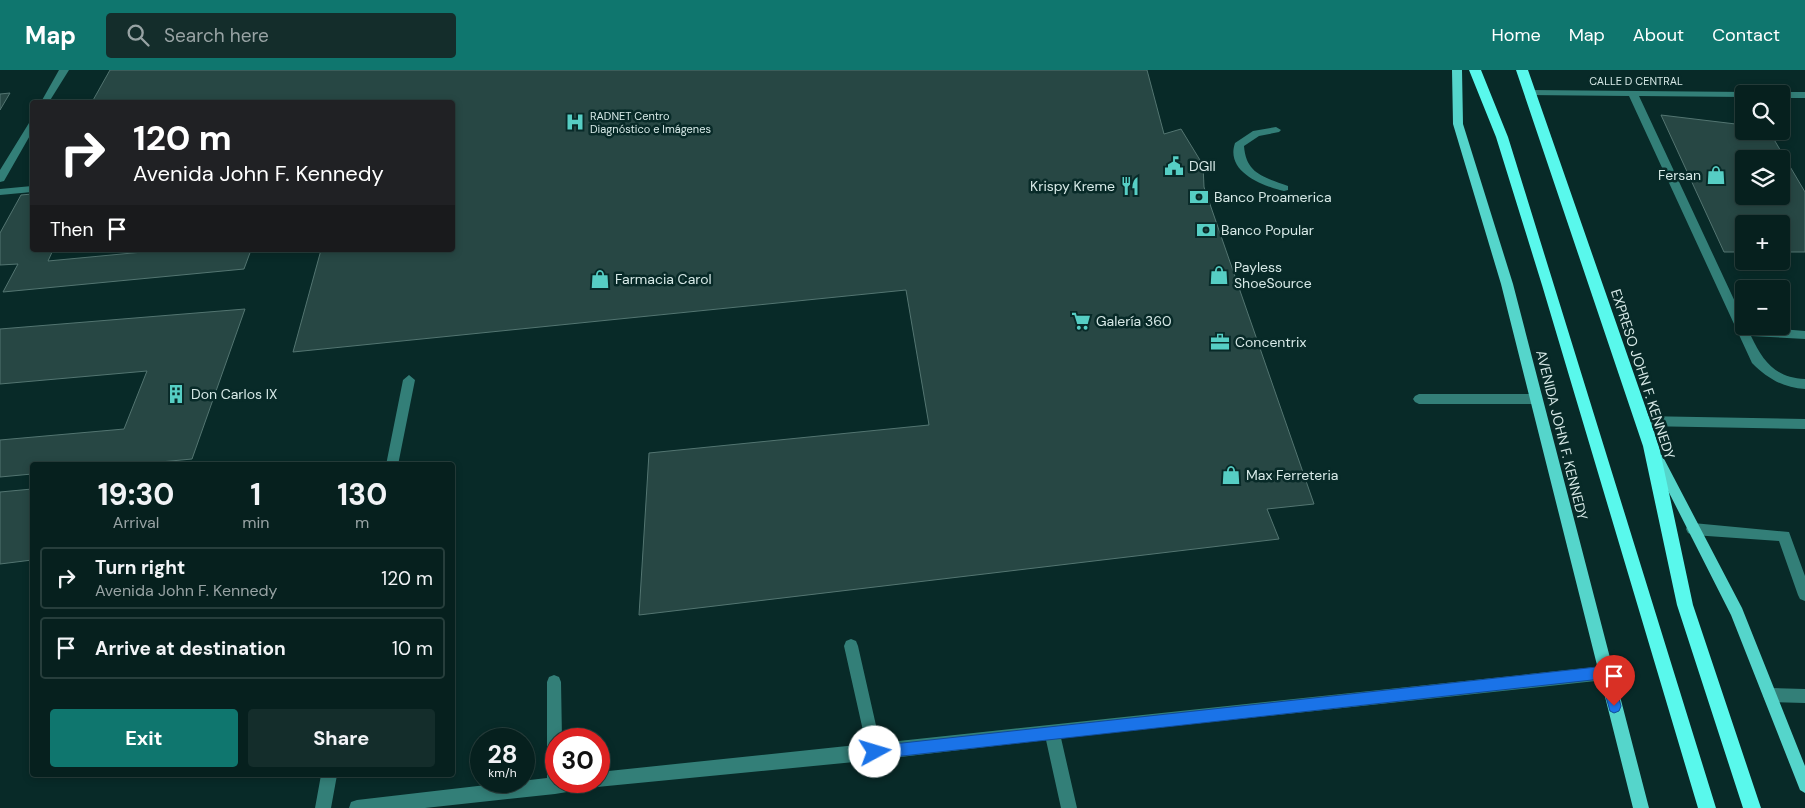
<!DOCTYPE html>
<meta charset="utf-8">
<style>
body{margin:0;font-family:"DM Sans",sans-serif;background:#142d2b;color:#f1f3f6;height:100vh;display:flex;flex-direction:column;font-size:19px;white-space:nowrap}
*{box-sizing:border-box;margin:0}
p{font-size:16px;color:#98a3a4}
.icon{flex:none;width:28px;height:28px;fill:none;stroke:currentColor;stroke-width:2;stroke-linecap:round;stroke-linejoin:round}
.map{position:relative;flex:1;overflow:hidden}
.side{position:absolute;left:30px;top:392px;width:425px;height:315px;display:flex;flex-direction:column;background:#06201e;border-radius:5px;box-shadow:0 2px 8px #0003,0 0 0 1px #273e3c}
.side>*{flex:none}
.hud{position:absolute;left:30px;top:30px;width:425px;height:152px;border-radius:5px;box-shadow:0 2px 8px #0003,0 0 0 1px #273e3c;background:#202124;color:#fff;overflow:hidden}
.controls{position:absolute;left:1735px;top:15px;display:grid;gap:10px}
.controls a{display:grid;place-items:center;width:55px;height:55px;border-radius:5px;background:#06201e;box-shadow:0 2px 8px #0003,0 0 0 1px #273e3c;font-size:25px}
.speed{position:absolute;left:470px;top:658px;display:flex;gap:10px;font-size:25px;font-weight:700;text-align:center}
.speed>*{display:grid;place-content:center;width:65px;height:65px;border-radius:50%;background:#06201e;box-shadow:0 2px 8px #0003,0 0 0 1px #273e3c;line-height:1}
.speed small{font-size:12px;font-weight:400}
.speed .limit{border:8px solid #d22;background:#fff;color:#111}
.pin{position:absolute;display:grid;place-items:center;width:42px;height:42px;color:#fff;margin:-51px -21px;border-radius:50% 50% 50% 0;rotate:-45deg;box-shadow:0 0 5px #0007}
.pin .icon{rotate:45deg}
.me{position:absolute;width:55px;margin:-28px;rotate:84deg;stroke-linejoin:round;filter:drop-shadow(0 0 4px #0008)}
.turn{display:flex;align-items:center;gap:18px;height:105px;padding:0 20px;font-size:22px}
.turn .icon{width:65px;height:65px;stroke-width:2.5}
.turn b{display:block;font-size:35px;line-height:42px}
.then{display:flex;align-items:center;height:48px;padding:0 20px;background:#0003;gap:10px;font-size:19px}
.eta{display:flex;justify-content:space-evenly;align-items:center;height:85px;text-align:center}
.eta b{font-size:30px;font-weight:700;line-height:35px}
.primary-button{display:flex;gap:10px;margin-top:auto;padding:10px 20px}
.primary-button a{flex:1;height:58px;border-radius:5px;background:#0f766e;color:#fff;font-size:20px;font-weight:700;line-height:58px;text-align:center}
.primary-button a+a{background:#142d2b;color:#f1f3f6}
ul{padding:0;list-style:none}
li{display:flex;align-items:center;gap:15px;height:62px;margin:0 10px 8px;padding:0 10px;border:2px solid #273e3c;border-radius:5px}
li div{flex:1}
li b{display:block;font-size:19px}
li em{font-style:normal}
header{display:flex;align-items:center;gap:30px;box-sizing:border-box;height:70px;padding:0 25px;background:#0f766e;color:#fff}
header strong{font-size:24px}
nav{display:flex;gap:28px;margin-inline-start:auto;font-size:18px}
.search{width:350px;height:45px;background:#142d2b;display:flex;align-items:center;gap:12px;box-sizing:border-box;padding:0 18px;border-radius:5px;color:#98a3a4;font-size:19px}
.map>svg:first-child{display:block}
.building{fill:#274744;stroke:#537571;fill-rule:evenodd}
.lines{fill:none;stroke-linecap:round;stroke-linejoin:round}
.minor{fill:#337f78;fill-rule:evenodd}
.major{fill:#55d5cb;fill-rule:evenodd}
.highway{fill:#59f8ec;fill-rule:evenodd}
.route{fill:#1a73e8;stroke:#114b97}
.labels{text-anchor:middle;stroke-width:5;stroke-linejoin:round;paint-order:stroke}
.far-street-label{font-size:11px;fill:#d7e9e7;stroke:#082a28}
.far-poi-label{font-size:11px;fill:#d7e9e7;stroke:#082a28;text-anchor:start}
.poi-label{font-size:14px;fill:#d7e9e7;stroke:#082a28;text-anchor:start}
.street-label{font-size:14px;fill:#d7e9e7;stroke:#082a28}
</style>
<header>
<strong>Map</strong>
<div class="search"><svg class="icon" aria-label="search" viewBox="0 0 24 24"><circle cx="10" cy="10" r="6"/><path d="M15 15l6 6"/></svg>Search here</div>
<nav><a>Home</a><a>Map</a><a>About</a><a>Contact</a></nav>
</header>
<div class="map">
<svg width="1805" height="738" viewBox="0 0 1805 738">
<rect width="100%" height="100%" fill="#082a28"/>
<path class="building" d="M110,0H1147L1164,64L1181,59L1203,95L1204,117L1314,434L1267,439L1279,469L639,545L649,383L929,355L906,220L293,282L321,180H452V32H92Z
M10,23L0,40V24Z
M1661,45L1744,55V61H1769L1805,122V182H1781V154H1744V182H1724ZM1744,89H1781V126H1744Z
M32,124V180H53L48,191L164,180H251L244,199L3,222L18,194L0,195V163L21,125Z
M245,239L192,389L128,395H32V404L0,407V370L124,359L147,301L0,314V259Z
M32,419V490L0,494V422Z"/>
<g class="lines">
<path class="minor" d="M59,0H69L49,32H41Z
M1529,20L1747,22L1749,24H1744V27L1639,26L1744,251V256L1805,261V269L1751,266C1763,291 1775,308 1805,309V319C1783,318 1767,308 1752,293L1629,26L1526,25L1524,23Z
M1781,22H1805V28H1781V24H1777Z
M32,52V62L4,111L0,112V100L29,53Z
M1276,57L1281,60L1279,62L1259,66L1244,76C1246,104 1264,107 1288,116V120L1284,121C1263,116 1225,102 1235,73L1253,61Z
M32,116V122L0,125V119Z
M409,305L415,310L398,395H386L403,310Z
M1419,324H1536L1540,326L1542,329L1540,332L1536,334H1419L1415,332L1413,329L1415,326Z
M1642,346L1805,349V359L1642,356L1638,355L1636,351L1638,347Z
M1693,453L1789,462L1805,506V531L1800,529L1798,525L1779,471L1693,465L1688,463L1686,459L1688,455Z
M851,569L856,571L858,576L880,673L1605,596L1610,598L1612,603L1610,608L1605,610L1061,668L1077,738H1061L1046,670L875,690L597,717L555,724L425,738H349L351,732L357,730L547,708V612L549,607L554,605L559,607L561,612L562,669H556V711H599V702L866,674L844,576L846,571Z
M1770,618L1805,619V633L1770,632L1765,630L1763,625L1765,620Z
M321,705H337L331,738H315Z"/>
<path class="major" d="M1452,0H1462L1463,54L1513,214L1649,738H1633L1501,214L1453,54Z
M1658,384L1662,385L1742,538L1805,696V723L1800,720L1731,545L1652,389L1654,385Z"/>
<path class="highway" d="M1469,0H1481L1508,67L1716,738H1698L1542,215L1496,67Z
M1516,0H1528L1659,376L1693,535L1761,738H1743L1677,535L1643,376Z"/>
</g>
<path class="route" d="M1606,596L1610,598L1612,603L1621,636L1619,641L1614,643L1610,641L1601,609L875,689L870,687L868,682L870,678L875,676Z"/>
<defs>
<g id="hospital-bare" transform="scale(1.5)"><path d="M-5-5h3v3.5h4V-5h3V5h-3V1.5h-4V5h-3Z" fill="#56cec4" stroke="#082a28" stroke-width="2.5" paint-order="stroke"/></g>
<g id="civic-bare" transform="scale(1.5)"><path d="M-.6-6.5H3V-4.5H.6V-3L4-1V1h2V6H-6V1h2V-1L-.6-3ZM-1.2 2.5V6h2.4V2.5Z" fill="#56cec4" stroke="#082a28" stroke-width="2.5" paint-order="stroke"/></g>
<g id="shop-bare" transform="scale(1.5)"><path d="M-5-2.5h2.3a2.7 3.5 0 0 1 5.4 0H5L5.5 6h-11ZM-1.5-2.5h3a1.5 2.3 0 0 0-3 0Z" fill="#56cec4" stroke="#082a28" stroke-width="2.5" paint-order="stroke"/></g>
<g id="restaurant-bare" transform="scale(1.5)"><path d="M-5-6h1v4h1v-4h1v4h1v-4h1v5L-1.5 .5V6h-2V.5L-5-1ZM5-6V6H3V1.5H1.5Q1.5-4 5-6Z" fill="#56cec4" stroke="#082a28" stroke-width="2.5" paint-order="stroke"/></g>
<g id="bank-bare" transform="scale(1.5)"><path d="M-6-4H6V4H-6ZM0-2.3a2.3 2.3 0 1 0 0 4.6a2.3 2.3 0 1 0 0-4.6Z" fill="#56cec4" stroke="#082a28" stroke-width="2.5" paint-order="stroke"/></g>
<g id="supermarket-bare" transform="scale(1.5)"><path d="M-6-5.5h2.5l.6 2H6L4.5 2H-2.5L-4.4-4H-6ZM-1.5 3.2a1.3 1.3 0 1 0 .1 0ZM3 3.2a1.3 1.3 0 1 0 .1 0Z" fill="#56cec4" stroke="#082a28" stroke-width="2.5" paint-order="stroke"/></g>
<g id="office-bare" transform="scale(1.5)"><path d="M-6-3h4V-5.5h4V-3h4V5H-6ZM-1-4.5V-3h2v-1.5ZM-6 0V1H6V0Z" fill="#56cec4" stroke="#082a28" stroke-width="2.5" paint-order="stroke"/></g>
<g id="building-bare" transform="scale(1.5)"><path d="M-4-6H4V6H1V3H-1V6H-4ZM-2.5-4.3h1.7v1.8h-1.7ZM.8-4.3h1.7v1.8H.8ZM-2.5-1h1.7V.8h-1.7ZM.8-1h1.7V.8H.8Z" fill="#56cec4" stroke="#082a28" stroke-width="2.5" paint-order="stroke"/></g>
</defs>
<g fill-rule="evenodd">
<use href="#hospital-bare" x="575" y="52"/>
<use href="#civic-bare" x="1174" y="96"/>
<use href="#shop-bare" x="1716" y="105"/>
<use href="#restaurant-bare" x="1130" y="116"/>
<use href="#bank-bare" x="1199" y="127"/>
<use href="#bank-bare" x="1206" y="160"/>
<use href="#shop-bare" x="1219" y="205"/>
<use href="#shop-bare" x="600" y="209"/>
<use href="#supermarket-bare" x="1081" y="251"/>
<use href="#office-bare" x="1220" y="272"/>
<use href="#building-bare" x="176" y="324"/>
<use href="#shop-bare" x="1231" y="405"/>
</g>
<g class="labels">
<g class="far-street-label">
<text x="1636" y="15">CALLE D CENTRAL</text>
</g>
<g class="far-poi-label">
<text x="590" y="50">RADNET Centro<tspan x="590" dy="13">Diagnóstico e Imágenes</tspan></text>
</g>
<g class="poi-label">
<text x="1189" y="101">DGII</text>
<text x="1701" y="110" text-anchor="end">Fersan</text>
<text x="1115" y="121" text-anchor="end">Krispy Kreme</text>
<text x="1214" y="132">Banco Proamerica</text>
<text x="1221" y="165">Banco Popular</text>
<text x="1234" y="202">Payless<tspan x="1234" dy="16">ShoeSource</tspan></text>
<text x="615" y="214">Farmacia Carol</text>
<text x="1096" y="256">Galería 360</text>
<text x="1235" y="277">Concentrix</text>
<text x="191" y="329">Don Carlos IX</text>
<text x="1246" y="410">Max Ferreteria</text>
</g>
<g class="street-label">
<text transform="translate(1643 304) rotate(72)" y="5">EXPRESO JOHN F. KENNEDY</text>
<text transform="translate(1562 365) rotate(76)" y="5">AVENIDA JOHN F. KENNEDY</text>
</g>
</g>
</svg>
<div class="controls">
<a><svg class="icon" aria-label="search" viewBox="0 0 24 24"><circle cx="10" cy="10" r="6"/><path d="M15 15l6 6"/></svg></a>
<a><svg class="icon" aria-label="layers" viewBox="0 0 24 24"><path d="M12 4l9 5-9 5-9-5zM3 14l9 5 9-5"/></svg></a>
<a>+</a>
<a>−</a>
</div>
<div class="speed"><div>28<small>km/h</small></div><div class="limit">30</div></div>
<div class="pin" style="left:1614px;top:636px;background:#d93025"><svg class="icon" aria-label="arrive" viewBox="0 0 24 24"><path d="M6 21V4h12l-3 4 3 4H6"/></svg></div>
<svg class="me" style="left:875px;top:682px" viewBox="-20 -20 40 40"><circle r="19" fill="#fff"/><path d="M0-13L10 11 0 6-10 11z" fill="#1a73e8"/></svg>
<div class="hud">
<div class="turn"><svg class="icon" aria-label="right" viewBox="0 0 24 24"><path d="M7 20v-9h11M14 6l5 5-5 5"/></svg><div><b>120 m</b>Avenida John F. Kennedy</div></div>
<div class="then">Then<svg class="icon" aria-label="arrive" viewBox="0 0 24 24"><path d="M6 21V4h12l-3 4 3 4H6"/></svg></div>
</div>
<section class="side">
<div class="eta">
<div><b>19:30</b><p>Arrival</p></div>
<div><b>1</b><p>min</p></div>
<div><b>130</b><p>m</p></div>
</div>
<ul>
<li><svg class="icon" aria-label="right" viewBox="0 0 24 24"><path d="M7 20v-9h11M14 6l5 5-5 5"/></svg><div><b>Turn right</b><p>Avenida John F. Kennedy</p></div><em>120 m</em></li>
<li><svg class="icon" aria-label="arrive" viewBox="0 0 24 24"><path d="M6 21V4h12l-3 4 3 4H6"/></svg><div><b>Arrive at destination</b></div><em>10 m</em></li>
</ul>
<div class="primary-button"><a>Exit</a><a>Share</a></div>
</section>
</div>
